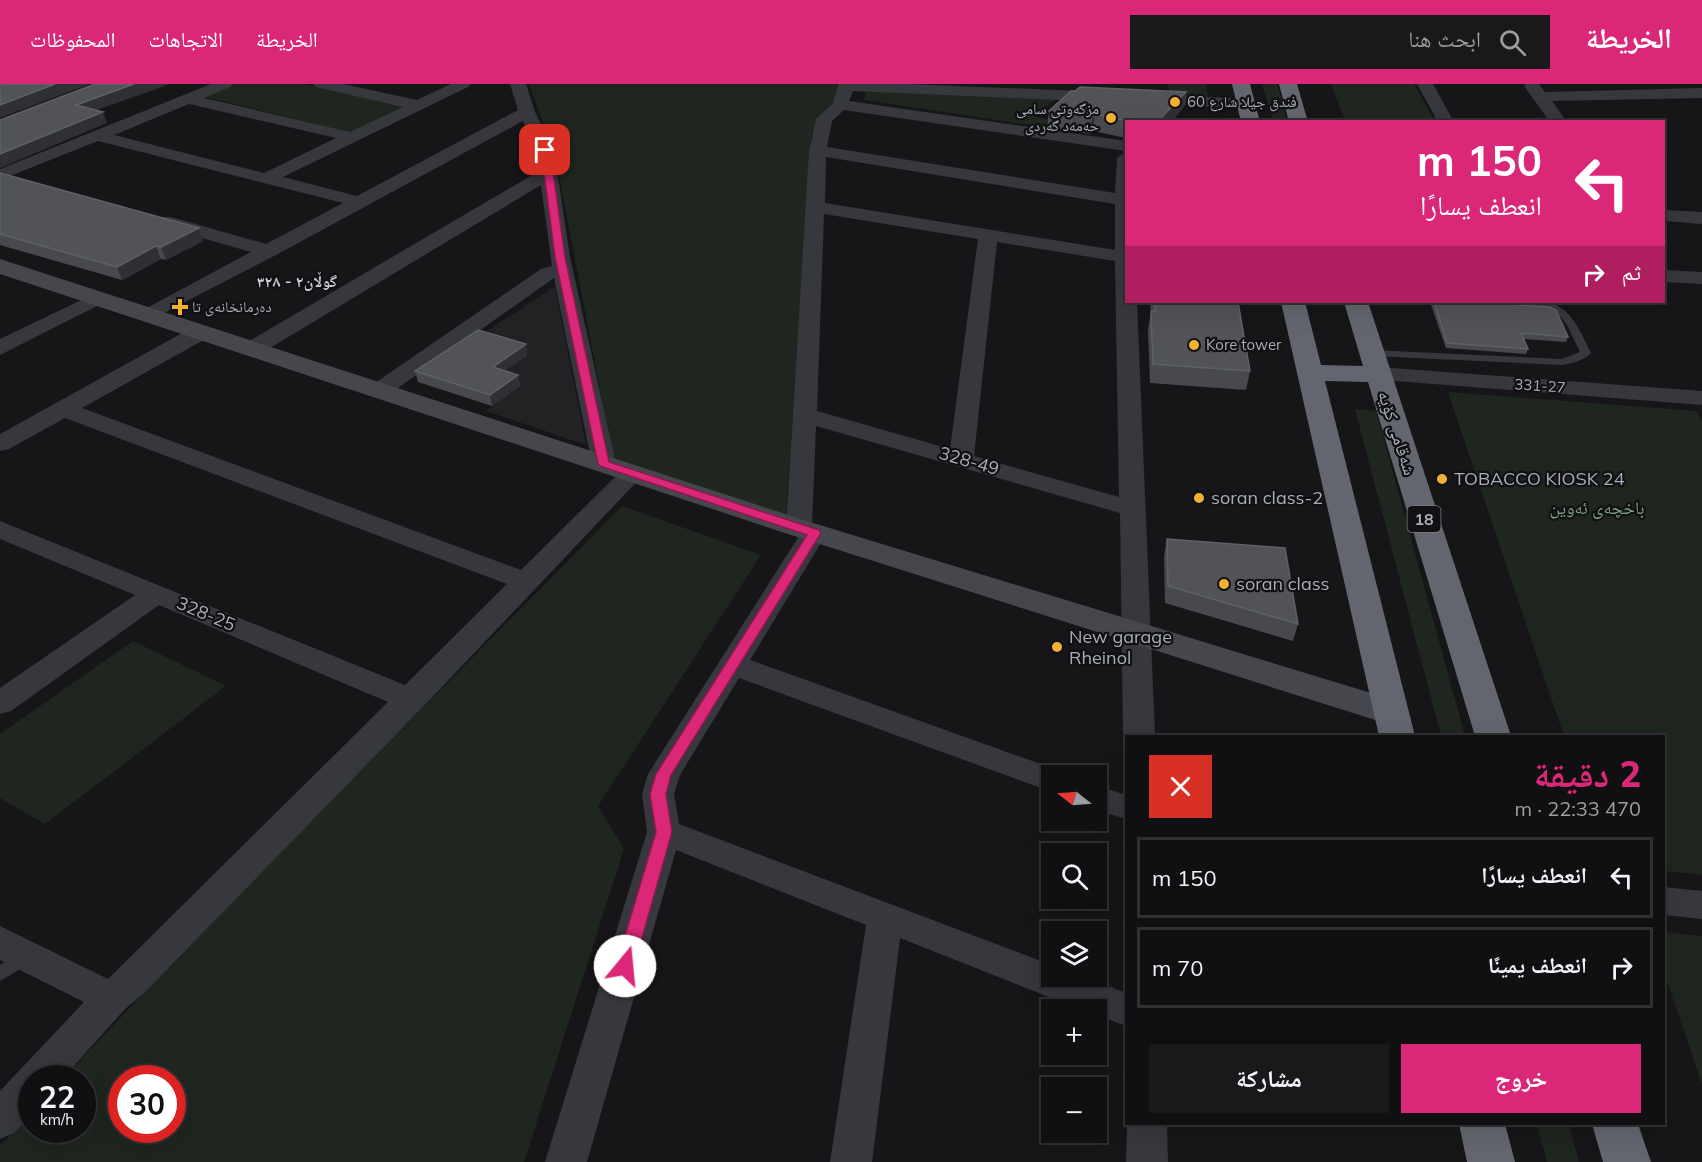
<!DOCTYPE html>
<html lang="ar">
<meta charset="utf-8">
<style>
body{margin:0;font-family:Mulish,"Noto Naskh Arabic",sans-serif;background:#19191b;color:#f1f3f6;direction:rtl;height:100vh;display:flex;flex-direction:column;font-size:22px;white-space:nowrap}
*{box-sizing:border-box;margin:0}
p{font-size:20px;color:#9c9d9f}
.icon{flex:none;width:33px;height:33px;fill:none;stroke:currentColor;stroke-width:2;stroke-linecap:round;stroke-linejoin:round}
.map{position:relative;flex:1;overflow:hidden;direction:ltr}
.sheet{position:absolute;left:1125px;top:651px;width:540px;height:390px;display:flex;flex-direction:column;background:#101012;border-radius:0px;box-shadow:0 6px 24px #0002,0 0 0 2px #303032;direction:rtl}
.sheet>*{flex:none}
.hud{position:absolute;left:1125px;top:36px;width:540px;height:183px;border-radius:0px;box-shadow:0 6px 24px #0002,0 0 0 2px #303032;direction:rtl;background:#db2777;color:#fff;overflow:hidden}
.needle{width:39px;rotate:287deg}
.fabs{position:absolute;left:1041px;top:681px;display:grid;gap:12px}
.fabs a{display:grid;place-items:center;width:66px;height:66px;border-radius:0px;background:#101012;box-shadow:0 6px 24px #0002,0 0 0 2px #303032;font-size:30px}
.speed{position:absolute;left:18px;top:981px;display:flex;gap:12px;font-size:30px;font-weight:700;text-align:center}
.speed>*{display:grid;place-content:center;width:78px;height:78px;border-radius:50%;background:#101012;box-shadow:0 6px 24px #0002,0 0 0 2px #303032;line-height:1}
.speed small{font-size:15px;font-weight:400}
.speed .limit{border:9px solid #d22;background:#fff;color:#111}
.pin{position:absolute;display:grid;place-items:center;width:51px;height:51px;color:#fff;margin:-26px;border-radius:12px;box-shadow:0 3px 9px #0006}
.me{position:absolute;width:66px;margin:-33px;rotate:17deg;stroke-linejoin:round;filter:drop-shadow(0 0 4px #0008)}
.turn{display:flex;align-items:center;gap:21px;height:126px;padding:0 24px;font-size:27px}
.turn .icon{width:78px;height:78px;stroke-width:2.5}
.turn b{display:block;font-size:42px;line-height:51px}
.then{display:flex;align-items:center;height:57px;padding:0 24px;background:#0003;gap:12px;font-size:22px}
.round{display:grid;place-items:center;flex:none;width:63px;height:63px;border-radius:0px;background:#19191b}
.headline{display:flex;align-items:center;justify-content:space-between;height:102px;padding:0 24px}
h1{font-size:36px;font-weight:800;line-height:45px;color:#db2777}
.action{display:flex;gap:12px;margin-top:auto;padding:12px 24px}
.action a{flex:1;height:69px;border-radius:0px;background:#db2777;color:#fff;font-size:24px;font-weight:800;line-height:69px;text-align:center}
.action a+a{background:#19191b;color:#f1f3f6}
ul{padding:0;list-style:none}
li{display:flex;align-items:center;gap:18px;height:81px;margin:0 12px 9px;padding:0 12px;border:3px solid #303032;border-radius:0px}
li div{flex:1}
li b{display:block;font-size:22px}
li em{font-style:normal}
header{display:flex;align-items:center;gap:36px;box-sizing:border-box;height:84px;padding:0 30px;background:#db2777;color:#fff}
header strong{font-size:28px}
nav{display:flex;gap:33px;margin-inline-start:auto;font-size:21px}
.search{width:420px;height:54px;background:#19191b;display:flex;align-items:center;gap:15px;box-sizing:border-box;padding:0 21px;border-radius:0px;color:#9c9d9f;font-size:22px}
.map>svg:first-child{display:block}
.built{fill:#222225}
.green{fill:#1e261f;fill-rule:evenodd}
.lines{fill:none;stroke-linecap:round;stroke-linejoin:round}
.lane{fill:#37383d;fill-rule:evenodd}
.street{fill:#37383d;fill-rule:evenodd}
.secondary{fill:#45474d;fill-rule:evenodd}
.highway{fill:#63666e;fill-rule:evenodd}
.wall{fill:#47494d}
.shaded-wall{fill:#2f3033}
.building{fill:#525359;stroke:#5f6168;stroke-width:1.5}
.route{fill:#db2777;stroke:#8e194d;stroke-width:1.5}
.poi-dot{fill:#f2b134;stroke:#111113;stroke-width:2}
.labels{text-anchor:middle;stroke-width:4.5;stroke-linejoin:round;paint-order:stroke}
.far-poi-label{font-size:15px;fill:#a8adb8;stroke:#111113;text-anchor:start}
.far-street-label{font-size:15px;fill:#a8adb8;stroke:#111113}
.far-neighbourhood-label{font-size:16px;font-weight:bold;fill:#c9ccd4;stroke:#111113}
.shield{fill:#111113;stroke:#7b7e86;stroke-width:1.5}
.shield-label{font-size:16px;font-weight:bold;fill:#a8adb8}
.street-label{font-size:18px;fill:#a8adb8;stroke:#111113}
.poi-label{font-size:18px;fill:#a8adb8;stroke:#111113;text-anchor:start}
.park-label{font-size:18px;fill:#7fa381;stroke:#111113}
</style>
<header>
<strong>الخريطة</strong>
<div class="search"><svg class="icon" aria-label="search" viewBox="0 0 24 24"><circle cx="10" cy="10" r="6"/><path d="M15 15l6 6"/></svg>ابحث هنا</div>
<nav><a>الخريطة</a><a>الاتجاهات</a><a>المحفوظات</a></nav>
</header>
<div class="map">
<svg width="1702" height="1078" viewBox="0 0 1702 1078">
<rect width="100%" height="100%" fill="#161618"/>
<path class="built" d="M555,202L586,361L486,327L519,302L495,294L475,255Z"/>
<path class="green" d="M236,0H304L405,23L352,49L206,13Z
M529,0H842L840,23L824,27L811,53L786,433L614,377L555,72Z
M1168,0H1206L1208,13L1170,12Z
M1262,0H1277L1287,37H1273Z
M1331,0H1414L1435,37H1345Z
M866,7L1056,15L1033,32L1049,36L1043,43L864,16Z
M1448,308L1696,327L1702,336V791L1664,787V652H1564Z
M1355,325L1376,327L1465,652H1441Z
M622,422L761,471L598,722L624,765L524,1078H0V1062L31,1028L32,1046H82V994H63L204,846ZM122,994H172V1046H122Z
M133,557L226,602L45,740L0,714V650Z
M1664,848L1702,852V1000L1664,889Z
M1537,1040H1569L1579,1078H1547Z"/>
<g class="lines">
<path class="lane" d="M1531,218C1568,214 1577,241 1591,269C1583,277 1573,279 1562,281L1372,272L1367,269L1372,266L1562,275L1580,268L1567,241L1560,232Z
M26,866L32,868L35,873L32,878L0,897V881Z"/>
<path class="street" d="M211,0H233L230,3L204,14L350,48L403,23L316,3L313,0H343L417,16L451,0H471L468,3L283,93L357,112L518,26L510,0H526L535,28L554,66L570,173L616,380L613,385L604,387L595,385L592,380L554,194L388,311L380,313L372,311L369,306L372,301L541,185L552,182L541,101L260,270L252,272L244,270L241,265L244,260L539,87L536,66L523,37L276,171L148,237L141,235L137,231L141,227L251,168L157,141L155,137L157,133H171L266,160L343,119L98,57L0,96V85ZM189,20L336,54L264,89L114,51Z
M839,0H909L1105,8L1113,13L1105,18L853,7L849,17L1126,57V67L844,26L832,37L827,63L1115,109L1117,75L1120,71L1126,70V218H1137L1155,652H1126V657L1123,652L1120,429L816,342L812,441L823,443L827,449L750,576L1063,688L1066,692H1052V708L739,594L680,691L674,710L679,740L1052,881V892H1082L1126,909V942L1096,931V926H1082L900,854L872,1078H830L866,841L676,766L587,1078H545L647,748L642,710L648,690L799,452L790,450L786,444L809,67L816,35L833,19ZM826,73L1115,120V166L825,119ZM824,130L978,155L950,365L817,327ZM997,158L1115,177L1119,413L974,372Z
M1417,0H1433L1454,38H1438Z
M1526,0H1539L1545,8L1702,4V14L1552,17L1567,38H1550L1524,2Z
M1145,10L1246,15L1254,20L1246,25L1139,18L1137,15Z
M1664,126L1702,128V140L1664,137Z
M1664,186L1702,188V200L1664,198Z
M98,208L105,210L108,214L105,218L0,271V255Z
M201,242L209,243L212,248L209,253L82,324L521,486L624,384L633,382L642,384L645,389L423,623L143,910L125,925L63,994H32V1030L14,1049L0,1055V1007L84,918L0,876V842L108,895L388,618L159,521L11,627L0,630V604L135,511L0,455V437L405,601L507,500L65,334L9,365L0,367V350L193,243Z
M1378,283L1702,307V321L1370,295L1367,290L1370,285Z
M1096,701L1126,711V735L1096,726Z
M1664,803L1702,807V835L1664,831Z
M1127,1040H1167L1168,1078H1126Z"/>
<path class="secondary" d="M0,175L810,438L1404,619L1409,628L1404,637L1391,641L788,450L0,190Z"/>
<path class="highway" d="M1232,0H1250L1260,38H1241Z
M1279,0H1297L1308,38H1289Z
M1281,218H1305L1321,281L1363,282L1344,218H1368L1511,652H1475L1368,298L1325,297L1415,652H1379Z
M1459,1040H1505L1515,1078H1467Z
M1592,1040H1638L1651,1078H1603Z"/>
</g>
<path class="wall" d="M1186,8L1183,24L1171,38H1126V54L1093,47L1090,50L1047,43L1049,27Z
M0,89L203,157L166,176L161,175L122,196L0,161Z
M1150,218H1238L1250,287L1246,306L1150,299L1148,245L1151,228Z
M1430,218H1504L1505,220L1568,253L1566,258L1524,255L1528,265L1526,270L1446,264Z
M526,260L527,271L504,287L518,291L520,302L492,322L418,298L415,287Z
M1167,455L1298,540L1293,557L1165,519L1164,472Z"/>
<path class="shaded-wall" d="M55,0H90L0,34V21Z
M134,0H170L80,32L76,21Z
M1186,8L1183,24L1171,38H1157Z
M103,28L107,39L0,84V70Z
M1095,30L1093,47L1090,50L1092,33Z
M199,144L203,157L166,176L161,163Z
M156,162L161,175L122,196L117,183Z
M526,260L527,271L495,294L493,283Z
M518,291L520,302L492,322L490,311Z"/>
<path class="building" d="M0,0H55L0,21Z
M95,0H134L76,21L103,28L0,70V36Z
M1080,3L1186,8L1157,38H1132L1095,30L1092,33L1049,27L1071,7H1075Z
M0,89L199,144L161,163L156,162L117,183L0,150Z
M1154,218H1238L1250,287L1153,280L1151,227H1155Z
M1434,218H1504L1505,220L1550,223L1556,226L1568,253L1521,249L1528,265L1447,259Z
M478,246L526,260L493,283L518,291L490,311L415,287Z
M1167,455L1285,464L1298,540L1168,502Z"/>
<path class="route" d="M545,64L550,66L565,173L609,378L819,446L821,449L671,691L666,710L672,748L634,882L631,888L625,890L619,888L616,882L656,748L650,710L656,690L807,451L600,382L598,380L555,173L541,66Z"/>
<g class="poi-dot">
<circle cx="1175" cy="18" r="6"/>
<circle cx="1111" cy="34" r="6"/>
<path d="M177 214h6v6h6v6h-6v6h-6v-6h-6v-6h6z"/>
<circle cx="1194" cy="261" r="6"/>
<circle cx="1442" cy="395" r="6"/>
<circle cx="1199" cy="414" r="6"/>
<circle cx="1224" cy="500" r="6"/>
<circle cx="1057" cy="563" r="6"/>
</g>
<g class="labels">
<g class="far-poi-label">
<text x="1187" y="23">فندق جيلا شارع 60</text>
<text x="1099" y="30" text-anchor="end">مزگەوتی سامی<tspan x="1099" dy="17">حەمەد گەردی</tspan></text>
<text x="192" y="228">دەرمانخانەی تا</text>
<text x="1206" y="266">Kore tower</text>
</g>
<g class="far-street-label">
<text transform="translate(1540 302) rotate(4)" y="5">331-27</text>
</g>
<g class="far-neighbourhood-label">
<text x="297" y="203">گوڵان٢ - ٣٢٨</text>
</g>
<rect class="shield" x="1407.5" y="422" width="33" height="26" rx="4.5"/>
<g class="shield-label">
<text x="1424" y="441">18</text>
</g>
<g class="street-label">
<text transform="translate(1397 349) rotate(72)" y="6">شەقامی کۆیە</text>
<text transform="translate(969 377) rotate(16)" y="6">328-49</text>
<text transform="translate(206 530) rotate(23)" y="6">328-25</text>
</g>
<g class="poi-label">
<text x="1454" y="401">TOBACCO KIOSK 24</text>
<text x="1211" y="420">soran class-2</text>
<text x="1236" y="506">soran class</text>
<text x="1069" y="559">New garage<tspan x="1069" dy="21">Rheinol</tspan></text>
</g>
<g class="park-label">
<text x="1597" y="430">باخچەی ئەوین</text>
</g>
</g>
</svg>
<div class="fabs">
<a><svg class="needle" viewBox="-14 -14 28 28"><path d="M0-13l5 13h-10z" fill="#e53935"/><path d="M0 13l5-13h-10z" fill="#9c9d9f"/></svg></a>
<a><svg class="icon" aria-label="search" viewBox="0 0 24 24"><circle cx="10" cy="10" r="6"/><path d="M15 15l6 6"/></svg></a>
<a><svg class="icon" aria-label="layers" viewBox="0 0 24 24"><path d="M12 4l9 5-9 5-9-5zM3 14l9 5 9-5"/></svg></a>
<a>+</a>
<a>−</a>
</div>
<div class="speed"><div>22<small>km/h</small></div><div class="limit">30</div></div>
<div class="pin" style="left:545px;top:66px;background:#d93025"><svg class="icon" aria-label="arrive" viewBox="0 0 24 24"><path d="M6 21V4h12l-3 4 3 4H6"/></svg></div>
<svg class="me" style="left:625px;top:882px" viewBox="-20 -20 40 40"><circle r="19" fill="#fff"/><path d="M0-13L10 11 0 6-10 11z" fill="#db2777"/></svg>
<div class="hud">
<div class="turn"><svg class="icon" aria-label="left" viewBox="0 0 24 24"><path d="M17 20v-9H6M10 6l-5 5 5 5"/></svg><div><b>150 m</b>انعطف يسارًا</div></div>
<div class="then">ثم<svg class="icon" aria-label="right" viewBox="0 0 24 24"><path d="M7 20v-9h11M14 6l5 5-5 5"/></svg></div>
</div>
<section class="sheet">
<div class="headline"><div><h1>2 دقيقة</h1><p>470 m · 22:33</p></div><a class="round" style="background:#d93025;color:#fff"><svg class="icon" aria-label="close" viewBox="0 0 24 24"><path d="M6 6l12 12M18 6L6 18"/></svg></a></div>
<ul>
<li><svg class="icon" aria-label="left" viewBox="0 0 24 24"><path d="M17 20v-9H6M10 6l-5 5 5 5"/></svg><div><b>انعطف يسارًا</b></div><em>150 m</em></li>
<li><svg class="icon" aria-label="right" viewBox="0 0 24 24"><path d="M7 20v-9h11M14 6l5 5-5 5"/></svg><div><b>انعطف يمينًا</b></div><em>70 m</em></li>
</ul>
<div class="action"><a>خروج</a><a>مشاركة</a></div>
</section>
</div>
